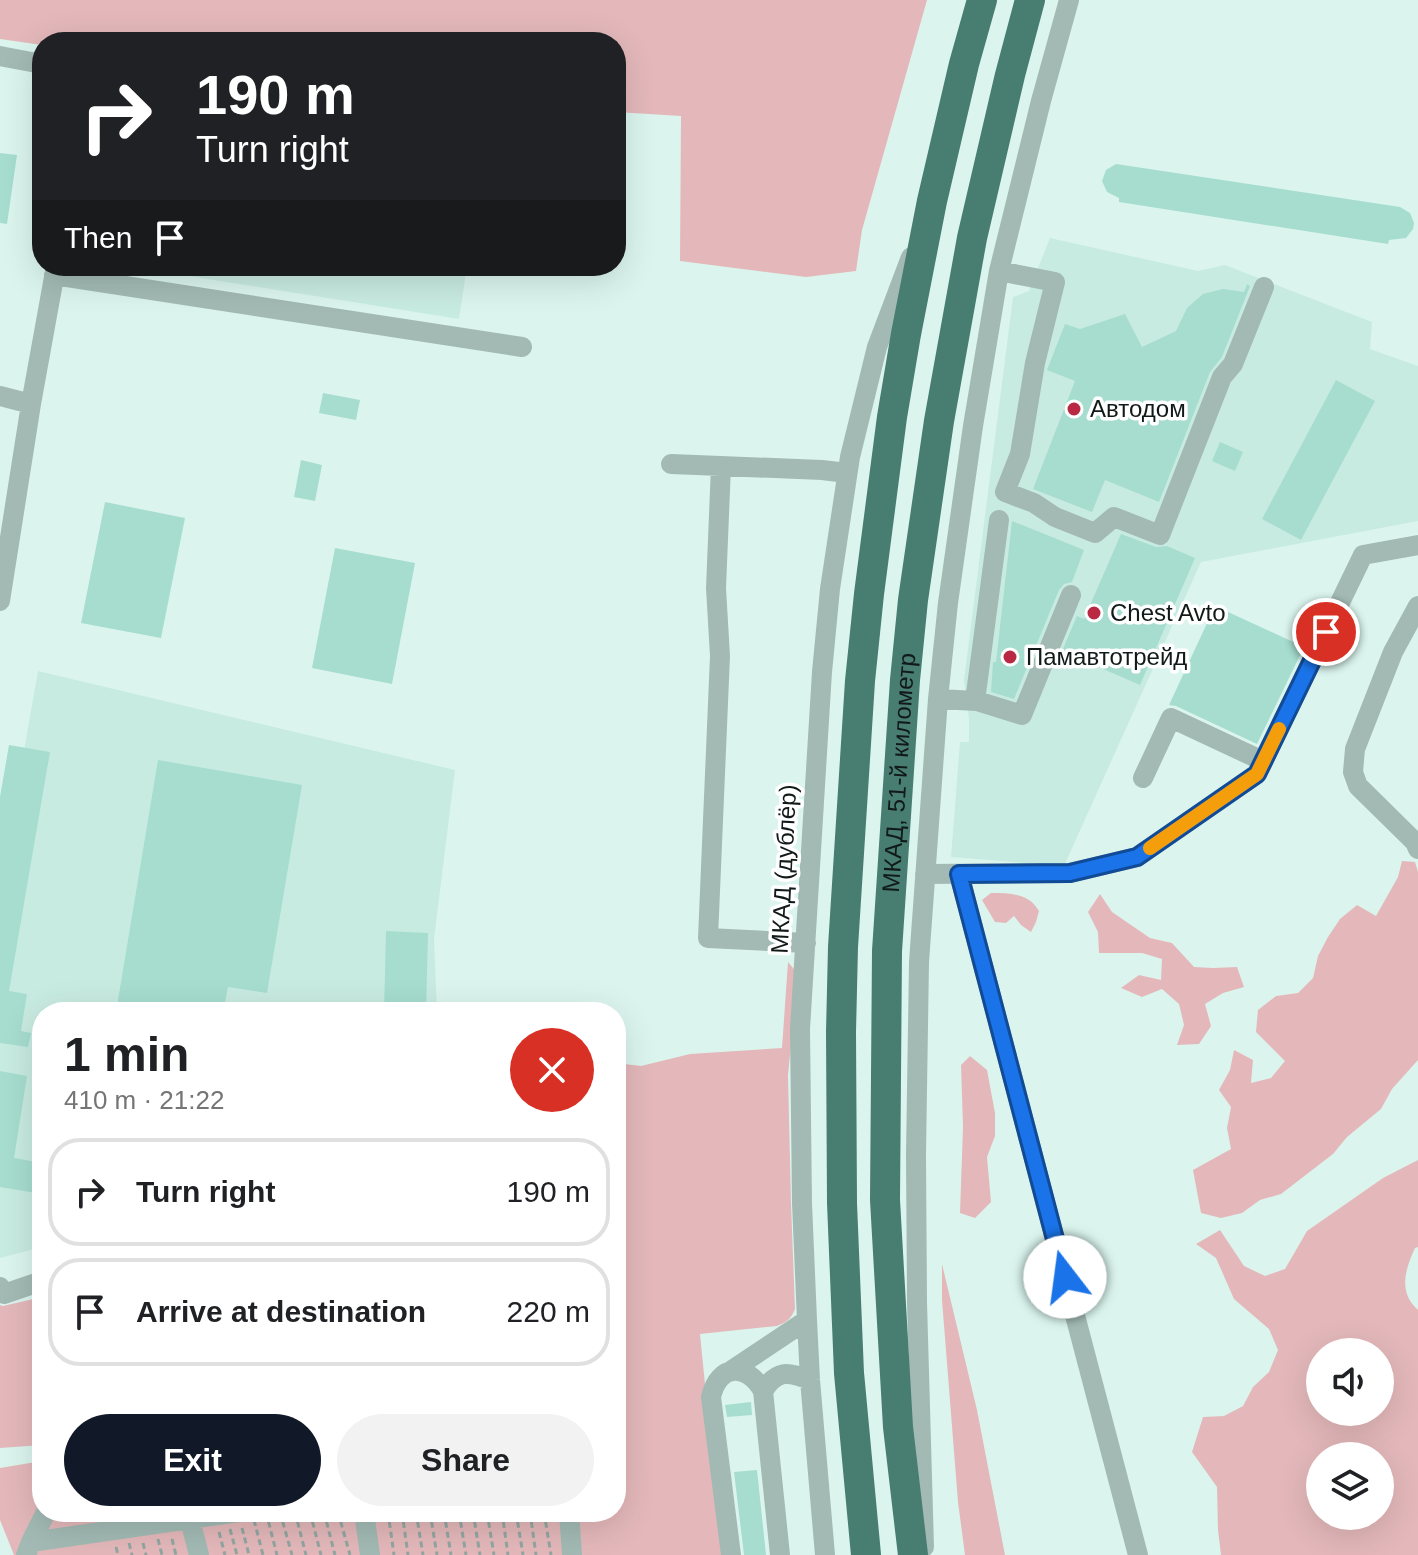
<!DOCTYPE html>
<meta charset="utf-8">
<style>
body{margin:0;font-family:Helvetica,sans-serif;background:#f2f2f2;color:#202124;height:100vh;display:flex;flex-direction:column;font-size:30px;white-space:nowrap}
*{box-sizing:border-box;margin:0}
p{font-size:26px;color:#757577}
.icon{flex:none;width:44px;height:44px;fill:none;stroke:currentColor;stroke-width:2;stroke-linecap:round;stroke-linejoin:round}
.map{position:relative;flex:1;overflow:hidden}
.drawer{position:absolute;left:32px;top:1002px;width:594px;height:520px;display:flex;flex-direction:column;background:#fff;border-radius:32px;box-shadow:0 8px 32px #0002}
.drawer>*{flex:none}
.guide{position:absolute;left:32px;top:32px;width:594px;height:244px;border-radius:32px;box-shadow:0 8px 32px #0002;background:#202124;color:#fff;overflow:hidden}
.tools{position:absolute;left:1306px;top:1338px;display:grid;gap:16px}
.tools a{display:grid;place-items:center;width:88px;height:88px;border-radius:50%;background:#fff;box-shadow:0 8px 32px #0002;font-size:40px}
.pin{position:absolute;display:grid;place-items:center;width:68px;height:68px;color:#fff;margin:-34px;border:4px solid #fff;border-radius:50%;box-shadow:0 2px 8px #0007}
.me{position:absolute;width:88px;margin:-44px;rotate:345deg;stroke-linejoin:round;filter:drop-shadow(0 0 6px #0008)}
.turn{display:flex;align-items:center;gap:28px;height:168px;padding:0 32px;font-size:36px}
.turn .icon{width:104px;height:104px;stroke-width:2.5}
.turn b{display:block;font-size:56px;line-height:68px}
.then{display:flex;align-items:center;height:76px;padding:0 32px;background:#0003;gap:16px;font-size:30px}
.round{display:grid;place-items:center;flex:none;width:84px;height:84px;border-radius:42px;background:#f2f2f2}
.headline{display:flex;align-items:center;justify-content:space-between;height:136px;padding:0 32px}
h1{font-size:48px;font-weight:700;line-height:60px}
.button{display:flex;gap:16px;margin-top:auto;padding:16px 32px}
.button a{flex:1;height:92px;border-radius:48px;background:#111827;color:#fff;font-size:32px;font-weight:700;line-height:92px;text-align:center}
.button a+a{background:#f2f2f2;color:#202124}
ul{padding:0;list-style:none}
li{display:flex;align-items:center;gap:24px;height:108px;margin:0 16px 12px;padding:0 16px;border:4px solid #e0e0e0;border-radius:32px}
li div{flex:1}
li b{display:block;font-size:30px}
li em{font-style:normal}
.map>svg:first-child{display:block}
.built{fill:#c8ebe1}
.green{fill:#e4b8ba;fill-rule:evenodd}
.building{fill:#a6ddcf}
.lines{fill:none;stroke-linecap:round;stroke-linejoin:round}
.path{stroke:#92a6a1;stroke-width:3;stroke-dasharray:6 4;stroke-linecap:butt}
.minor{stroke:#a3bab4;stroke-width:20}
.highway{stroke:#487d71;stroke-width:30}
.route-casing{stroke:#114b97;stroke-width:20}
.route{stroke:#1a73e8;stroke-width:14}
.slow{stroke:#f59e0b;stroke-width:14}
.poi-dot{fill:#ba2944;stroke:#fff;stroke-width:3}
.labels{text-anchor:middle;stroke-width:7;stroke-linejoin:round;paint-order:stroke}
.poi-label{font-size:24px;fill:#111a18;stroke:#fff;text-anchor:start}
.street-label{font-size:24px;fill:#111a18;stroke:#fff}
</style>
<div class="map">
<svg width="1418" height="1555" viewBox="0 0 1418 1555">
<rect width="100%" height="100%" fill="#dbf5ee"/>
<path class="built" d="M1050,238L1198,271L1225,265L1372,322L1370,349L1418,366V521L1201,562L1064,866L951,857L960,742H969V719L964,680L1013,297L1029,291Z
M126,266H467L459,319Z
M38,671L455,770L434,939L437,1012H42V1247L0,1258V886Z"/>
<path class="green" d="M0,0H927L862,230L856,271L806,277L680,261L681,116L616,112V42H42V45L0,39Z
M1402,861L1415,862L1418,872V1060L1392,1089L1381,1109L1347,1137L1333,1154L1281,1194L1260,1200L1242,1213L1221,1218L1201,1213L1193,1170L1231,1149L1227,1128L1231,1107L1219,1090L1230,1070L1234,1050L1253,1060L1251,1083L1271,1078L1285,1061L1256,1032L1258,1010L1276,996L1298,993L1313,978L1318,956L1328,937L1340,919L1357,905L1376,916L1398,877Z
M991,893C1010,893 1029,893 1039,911L1036,922L1031,932L1021,925L1014,916L1006,923L995,922L982,900Z
M1100,894L1112,912L1150,938L1172,943L1194,967L1213,968L1237,967L1244,987L1223,993L1205,1004L1211,1026L1199,1044L1177,1045L1184,1025L1179,1004L1162,989L1142,997L1121,988L1139,975L1161,980L1162,959L1142,953H1099L1098,932L1088,912Z
M788,962L798,974L788,1075L791,1203L795,1309C791,1319 787,1322 777,1326L700,1334L722,1555H14L0,1520V1468L42,1461V1512H616V1063L641,1066L690,1054L782,1048Z
M970,1056L987,1070L995,1113V1136L987,1157L991,1202L975,1218L960,1213L963,1126L961,1065Z
M1418,1160V1247L1415,1248C1405,1270 1398,1292 1418,1310V1555H1221L1218,1530L1217,1487L1192,1452L1203,1417L1224,1416L1243,1406L1253,1387L1269,1372L1278,1350L1269,1329L1234,1299L1216,1258L1196,1244L1220,1230L1244,1266L1265,1276L1285,1269L1307,1231L1383,1178ZM1320,1352H1380V1412H1320ZM1320,1456H1380V1516H1320Z
M942,1264L977,1410L1005,1555H965L958,1502L942,1300Z
M42,1297V1445L0,1448V1305L3,1306Z"/>
<path class="building" d="M0,153L17,155L7,224L0,223Z
M1116,164L1400,207L1410,213L1414,223L1413,229L1406,238L1389,240L1388,244L1119,202V198L1107,192L1102,181L1106,170Z
M1247,284L1250,286L1222,357L1210,372L1159,502L1105,480L1092,512L1033,489L1075,381L1047,370L1065,324L1080,329L1125,314L1142,347L1176,331L1187,308L1203,294L1223,289L1244,292Z
M1336,380L1375,401L1301,540L1262,519Z
M323,393L360,400L356,420L319,413Z
M1220,442L1243,452L1235,471L1212,461Z
M301,460L322,465L315,501L294,497Z
M105,502L185,518L161,638L81,623Z
M1012,521L1084,550L1072,582L1064,584L1059,590L1014,699L991,692L993,662H996Z
M1121,534L1156,547L1167,546L1195,558L1140,685L1062,651L1077,616L1084,619Z
M335,548L415,563L392,684L312,668Z
M1215,606L1304,647L1257,744L1176,706L1169,705Z
M9,745L50,752L9,991L27,994L21,1031L31,1033L28,1047L0,1043V797Z
M158,760L302,785L267,993L228,987L223,1012H116Z
M386,931L428,933L426,1012H384Z
M0,1071L27,1076L14,1158L42,1163V1194L0,1187Z
M751,1402L752,1415L727,1417L725,1405Z
M757,1470L766,1555H744L734,1472Z"/>
<g class="lines">
<path class="path" d="M266,1512L277,1555
M280,1512L292,1555
M295,1512L306,1555
M310,1512L321,1555
M324,1512L335,1555
M338,1512L350,1555
M388,1512L394,1555
M402,1512L408,1555
M416,1512L423,1555
M430,1512L437,1555
M444,1512L451,1555
M459,1512L466,1555
M473,1512L480,1555
M487,1512L494,1555
M502,1512L508,1555
M516,1512L523,1555
M530,1512L536,1555
M544,1512L551,1555
M254,1520L263,1555
M242,1528L249,1555
M230,1529L237,1555
M219,1532L225,1555
M158,1539L162,1555
M172,1539L176,1555
M129,1543L132,1555
M143,1543L146,1555
M116,1547L118,1555"/>
<path class="minor" d="M0,56L42,64
M999,271L1055,282L1035,363L1020,454L1005,492L1034,503L1055,517L1095,533L1114,517L1160,535L1222,377L1233,364L1264,287
M54,275L522,347
M0,396L31,404
M671,464L822,470L847,473
M721,466L716,588L720,656L708,938L806,943
M0,601L31,404L56,266
M1418,606L1393,652L1355,749L1353,772L1358,786L1415,842L1418,849
M938,699L977,701L1022,715L1071,595
M975,701L999,520
M1143,778L1171,718L1263,761
M925,874L1070,873L1137,857L1257,774L1363,555L1418,545
M959,874L1138,1555
M0,1287L4,1294L42,1281
M732,1370L807,1320
M763,1391C777,1370 787,1371 810,1380
M188,1512L199,1555
M364,1512L370,1555
M569,1512L572,1555
M31,1542L46,1512
M924,1547L917,1302L916,1155L919,962L938,699L948,603L973,426L999,271L1041,101L1069,0
M26,1555L31,1542L239,1512
M731,1555L711,1397C719,1363 747,1363 763,1391L780,1555
M825,1555L810,1380L807,1320L802,1203L800,1029L822,672L830,589L850,457L877,347L911,257"/>
<g class="highway">
<path d="M866,1555L849,1373L842,1203L841,1032L843,947L860,681L869,594L892,417L906,334L932,201L964,64L982,0"/>
<path id="s1" d="M913,1555L898,1427L885,1200L887,951L905,680L913,600L939,421L972,238L1010,75L1030,0"/>
</g>
</g>
<g class="lines">
<g class="route-casing">
<path id="route" d="M1065,1277L959,874L1070,873L1137,857L1257,774L1326,632"/>
</g>
<use href="#route" class="route"/>
<path class="slow" d="M1150,848L1257,774L1279,729"/>
</g>
<g class="poi-dot">
<circle cx="1074" cy="409" r="8"/>
<circle cx="1094" cy="613" r="8"/>
<circle cx="1010" cy="657" r="8"/>
</g>
<g class="labels">
<g class="poi-label">
<text x="1090" y="417">Автодом</text>
<text x="1110" y="621">Chest Avto</text>
<text x="1026" y="665">Памавтотрейд</text>
</g>
<g class="street-label">
<text dy="8" stroke="none"><textPath href="#s1" startOffset="784">МКАД, 51-й километр</textPath></text>
<text transform="translate(784 869) rotate(-87)" y="8">МКАД (дублёр)</text>
</g>
</g>
</svg>
<div class="tools">
<a><svg class="icon" aria-label="sound" viewBox="0 0 24 24"><path d="M4 9h4l5-4v14l-5-4H4zM17 9q2 3 0 6"/></svg></a>
<a><svg class="icon" aria-label="layers" viewBox="0 0 24 24"><path d="M12 4l9 5-9 5-9-5zM3 14l9 5 9-5"/></svg></a>
</div>
<div class="pin" style="left:1326px;top:632px;background:#d93025"><svg class="icon" aria-label="arrive" viewBox="0 0 24 24"><path d="M6 21V4h12l-3 4 3 4H6"/></svg></div>
<svg class="me" style="left:1065px;top:1277px" viewBox="-20 -20 40 40"><circle r="19" fill="#fff"/><path d="M0-13L10 11 0 6-10 11z" fill="#1a73e8"/></svg>
<div class="guide">
<div class="turn"><svg class="icon" aria-label="right" viewBox="0 0 24 24"><path d="M7 20v-9h11M14 6l5 5-5 5"/></svg><div><b>190 m</b>Turn right</div></div>
<div class="then">Then<svg class="icon" aria-label="arrive" viewBox="0 0 24 24"><path d="M6 21V4h12l-3 4 3 4H6"/></svg></div>
</div>
<section class="drawer">
<div class="headline"><div><h1>1 min</h1><p>410 m · 21:22</p></div><a class="round" style="background:#d93025;color:#fff"><svg class="icon" aria-label="close" viewBox="0 0 24 24"><path d="M6 6l12 12M18 6L6 18"/></svg></a></div>
<ul>
<li><svg class="icon" aria-label="right" viewBox="0 0 24 24"><path d="M7 20v-9h11M14 6l5 5-5 5"/></svg><div><b>Turn right</b></div><em>190 m</em></li>
<li><svg class="icon" aria-label="arrive" viewBox="0 0 24 24"><path d="M6 21V4h12l-3 4 3 4H6"/></svg><div><b>Arrive at destination</b></div><em>220 m</em></li>
</ul>
<div class="button"><a>Exit</a><a>Share</a></div>
</section>
</div>
